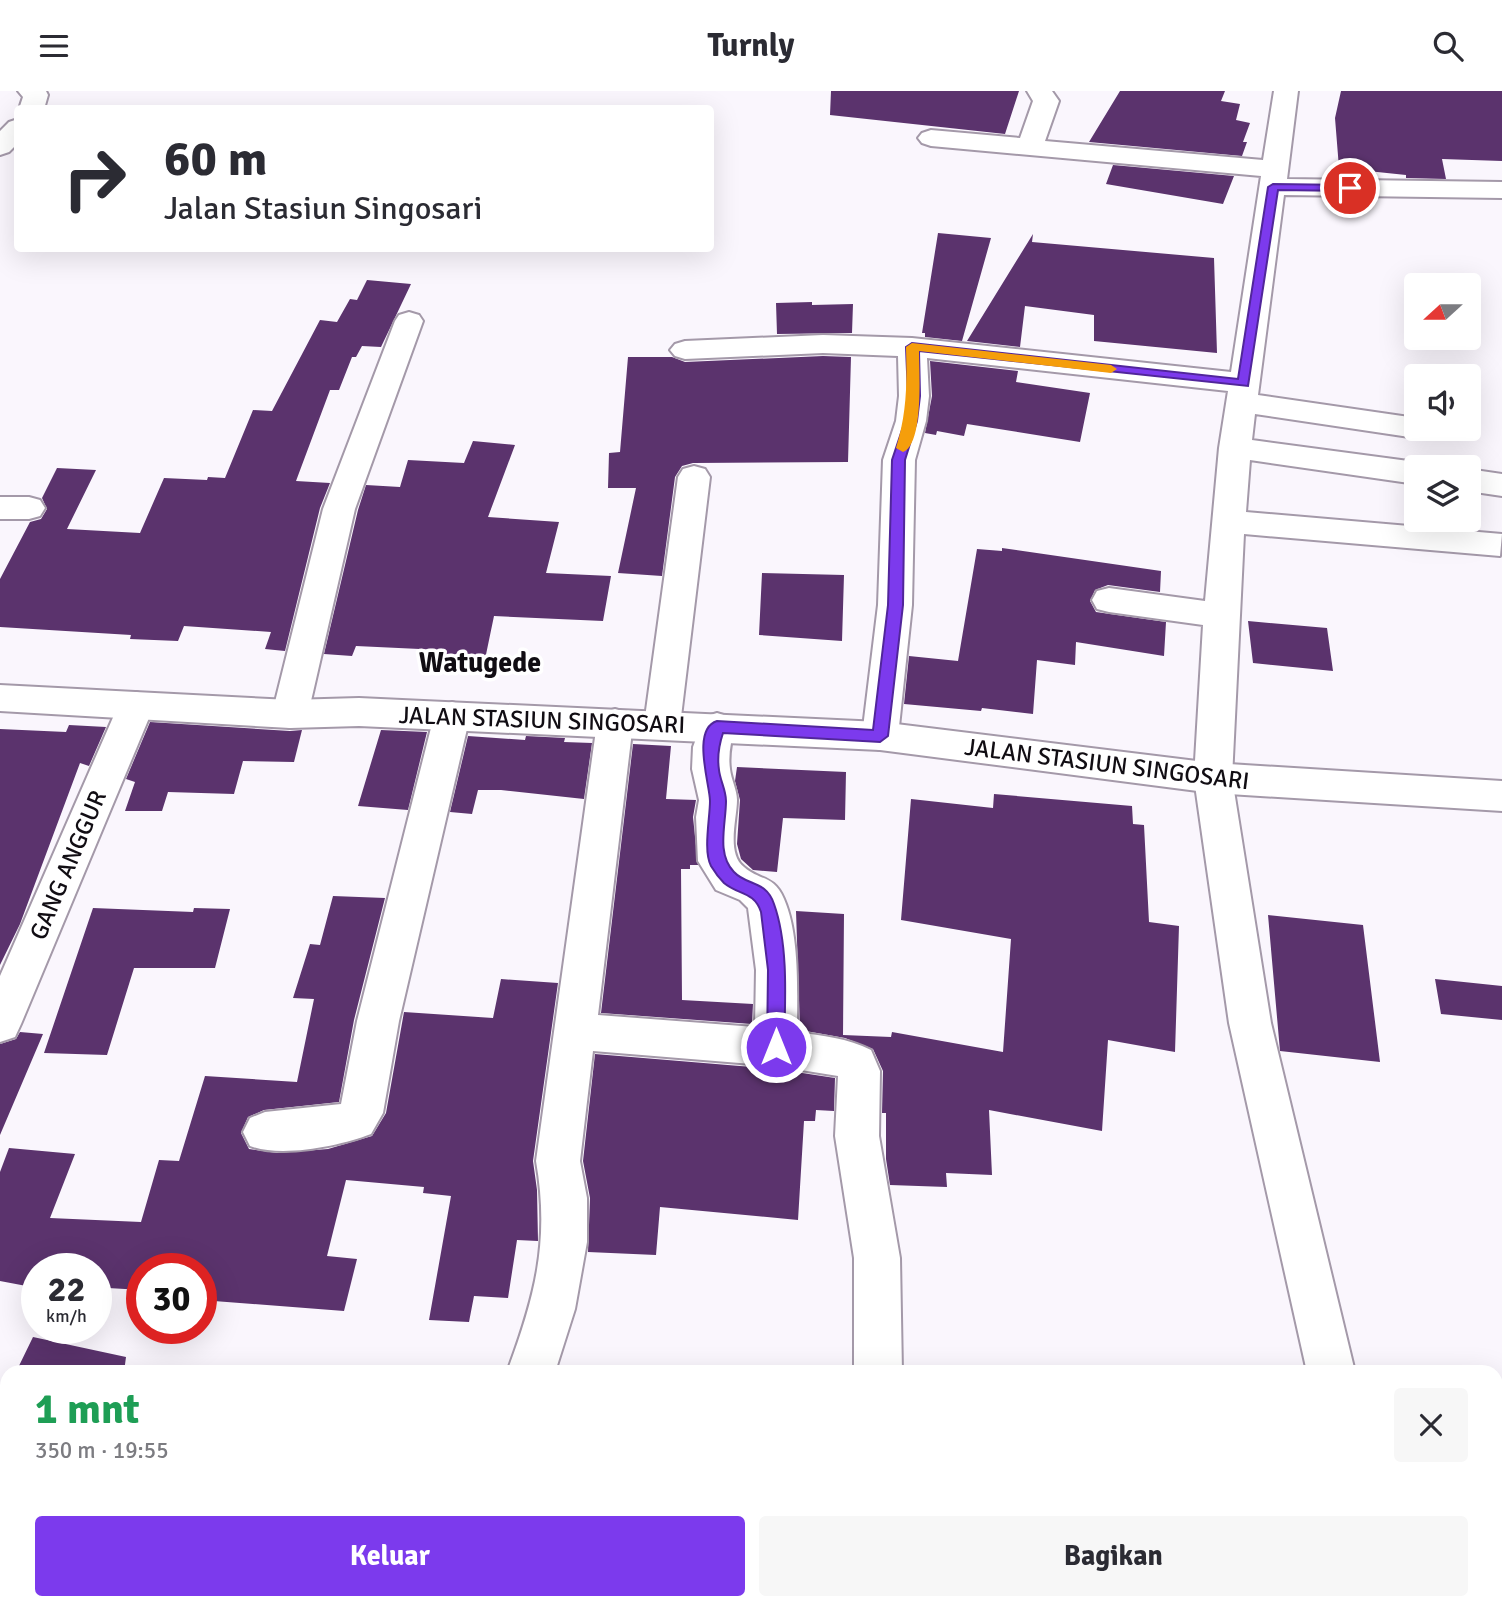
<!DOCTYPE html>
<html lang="id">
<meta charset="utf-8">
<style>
body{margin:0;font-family:Signika,sans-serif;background:#f7f7f7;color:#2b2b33;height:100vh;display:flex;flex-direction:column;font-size:26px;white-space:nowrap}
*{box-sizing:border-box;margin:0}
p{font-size:23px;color:#7c7c81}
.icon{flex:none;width:38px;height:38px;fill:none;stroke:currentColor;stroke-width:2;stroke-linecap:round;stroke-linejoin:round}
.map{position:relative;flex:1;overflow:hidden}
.panel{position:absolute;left:0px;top:1274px;width:1503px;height:245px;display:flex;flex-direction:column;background:#fff;border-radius:21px 21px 0 0;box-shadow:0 7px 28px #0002}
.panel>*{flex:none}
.guide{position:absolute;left:14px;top:14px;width:700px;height:147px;border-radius:7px;box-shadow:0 7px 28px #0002;background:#fff;color:#2b2b33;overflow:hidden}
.needle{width:46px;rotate:249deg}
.tools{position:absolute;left:1404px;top:182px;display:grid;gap:14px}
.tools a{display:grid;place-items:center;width:77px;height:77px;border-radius:7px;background:#fff;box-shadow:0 7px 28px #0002;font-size:35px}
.speed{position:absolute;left:21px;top:1162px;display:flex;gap:14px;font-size:35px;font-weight:700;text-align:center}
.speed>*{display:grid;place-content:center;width:91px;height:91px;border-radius:50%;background:#fff;box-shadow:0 7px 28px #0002;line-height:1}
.speed small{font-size:18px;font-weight:400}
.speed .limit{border:10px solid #d22;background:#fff;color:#111}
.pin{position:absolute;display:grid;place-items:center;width:60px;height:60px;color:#fff;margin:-30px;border:4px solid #fff;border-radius:50%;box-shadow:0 2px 7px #0007}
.me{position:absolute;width:77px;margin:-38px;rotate:0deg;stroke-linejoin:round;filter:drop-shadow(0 0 5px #0008)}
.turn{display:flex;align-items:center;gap:24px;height:147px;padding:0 35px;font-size:32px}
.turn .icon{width:91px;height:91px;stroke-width:2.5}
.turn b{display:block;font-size:49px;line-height:60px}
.round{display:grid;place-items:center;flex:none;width:74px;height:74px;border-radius:7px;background:#f7f7f7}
.head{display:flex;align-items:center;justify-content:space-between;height:119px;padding:0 35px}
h1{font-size:42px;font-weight:800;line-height:52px;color:#1e9e55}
.cta{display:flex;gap:14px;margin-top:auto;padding:14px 35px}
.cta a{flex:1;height:80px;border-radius:7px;background:#7c3aed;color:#fff;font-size:28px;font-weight:800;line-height:80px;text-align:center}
.cta a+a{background:#f7f7f7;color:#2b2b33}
header{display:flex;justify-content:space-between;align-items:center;height:91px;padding:0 35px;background:#fff;font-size:32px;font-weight:800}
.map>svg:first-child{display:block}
.building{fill:#5b336d}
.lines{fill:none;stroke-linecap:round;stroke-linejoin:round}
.minor-casing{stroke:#a499a9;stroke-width:4}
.tertiary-casing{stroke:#a499a9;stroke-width:4}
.minor{fill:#fff;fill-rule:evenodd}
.tertiary{fill:#fff;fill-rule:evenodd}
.route{fill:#7c3aed;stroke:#51269a;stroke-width:2}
.slow{fill:#f59e0b}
.labels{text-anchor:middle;stroke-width:7;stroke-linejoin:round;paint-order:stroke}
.street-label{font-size:24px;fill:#110d13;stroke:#fff}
.quarter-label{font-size:28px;font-weight:bold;fill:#110d13;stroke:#fff}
</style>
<header><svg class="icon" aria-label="menu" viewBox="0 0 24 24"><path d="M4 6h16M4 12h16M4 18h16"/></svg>Turnly<svg class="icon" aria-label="search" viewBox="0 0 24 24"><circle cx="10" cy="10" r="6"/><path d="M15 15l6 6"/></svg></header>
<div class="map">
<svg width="1502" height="1519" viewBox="0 0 1502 1519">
<rect width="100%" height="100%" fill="#faf6fd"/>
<path class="building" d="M831,0H1019L1005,43L830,24Z
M1120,0H1225L1221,10L1240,13L1236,29L1250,32L1243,51H1247L1242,65L1089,51Z
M1341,0H1502V70L1442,68L1446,88L1406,87V84L1339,77L1335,27Z
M1113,74L1234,85L1223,113L1106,93Z
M938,142L991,147L962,250L925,246V242H922Z
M1033,143L1032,151L1214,167L1217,262L1094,250V224L1025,215L1020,256L967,250Z
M367,189L411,193L381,256L362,255L356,266H352L339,299H330L296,390L330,392L320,417L285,560L265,558L271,541L184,535L178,550L130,548L131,544L0,536V488L30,431L41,428L47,418L42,407L57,377L96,379L67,438L140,442L164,387L207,389L208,386L225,387L253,319L272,320L320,229L337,231L350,208L357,209Z
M812,211V214L853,213L852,242L777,243L776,212Z
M823,265L851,266L848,371L693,372L682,375L675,386L662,485L618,482L636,397H608L609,362L620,361L628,266H672L685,271Z
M930,270L1018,280L1016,291L1090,302L1080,351L967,333L964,345L937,340L936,344L925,342L932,305Z
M473,350L515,354L488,426L559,431L546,482L611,485L603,530L494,525L483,578L437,575L441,559L356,555L352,565L324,563L358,419L366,394L400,396L408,369L464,372Z
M1002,457L1161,480L1160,501L1108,494L1095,499L1090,510L1096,521L1166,531L1164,565L1076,551L1075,574L1037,569L1033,623L982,617L981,620L904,613L909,565L958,570L977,458L1002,460Z
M762,482L844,484L842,550L759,544Z
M1248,530L1327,537L1333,580L1253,572Z
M150,631L290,640L302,639L294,671L243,670L234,703L168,701L162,720H125L135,691L126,688Z
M69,634L106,636L89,675L80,672L20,833L0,874V638L66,641Z
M381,639L427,641L408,719L358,715Z
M468,645L525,649L526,645L565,647L564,651L592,652L584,708L501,699H478L472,723L450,721Z
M633,653L671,655L666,708L696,709L693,726L698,774H690V778H681L682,909L753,913L752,933L601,922Z
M737,676L846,681L845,729L783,727L777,781L753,779L741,768L737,753L740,709L735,690Z
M994,703L1132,715L1133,733L1144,734L1149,831L1179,835L1175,961L1108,949L1102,1040L989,1019L992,1084L946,1082L947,1096L890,1094L886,1068V1022H882L883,980L873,958L845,947L800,939L796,820L844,823L843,944L891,946L892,941L1003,961L1011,848L901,829L911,708L993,717Z
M333,805L385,807L354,929L339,1011L264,1019L248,1026L241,1042L249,1058L277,1062L328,1058L372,1045L386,1022L404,921L493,927L501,888L558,892L533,1070L537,1099L538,1150L517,1149L508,1207L474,1205L469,1231L429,1229L451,1105L423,1102L424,1096L346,1089L327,1165L357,1168L344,1220L201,1209V1178H142V1199L108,1197L104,1207L96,1206V1178H37V1197L0,1190V1081L9,1057L75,1063L50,1127L141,1131L159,1069L179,1070L205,985L297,991L314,908L293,907L310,853L320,854Z
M93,817L193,821L194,817L230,818L215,877H134L107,964L44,962Z
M1268,824L1363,834L1380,971L1280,960Z
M1435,888L1502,895V929L1441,923Z
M20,941L43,943L0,1044V953L16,948Z
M595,963L776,978L835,987L834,1020L816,1019L815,1030H804L798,1129L660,1116L656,1164L588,1161L590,1107L583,1070Z
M33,1246L126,1266L124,1281H16Z"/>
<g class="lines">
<g class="minor-casing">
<path id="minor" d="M18,0H46L48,4L44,18H19L23,6Z
M1027,0H1052L1059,10L1045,50L1263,69L1274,0H1298L1287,88L1502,91V107L1284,104L1258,304L1416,327V338H1431L1427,344L1416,347L1255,323L1252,349L1416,371L1428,376H1416V393L1250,369L1246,421L1502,443L1500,465L1244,443L1232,687L1271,932L1355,1281H1307L1229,932L1194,687L1203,534L1109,521L1097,518L1092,509L1097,500L1109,497L1205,510L1219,357L1228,300L927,267L929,305L926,330L915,369L912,514L898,645L893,655L880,659L867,655L862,645L878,514L883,369L896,330L899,305L898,265L823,262L685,268L675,265L670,259L675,253L685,250L823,244L912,247L1231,281L1261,85L931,55L922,52L918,47L922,42L931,39L1020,47L1033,10Z
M18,28V52L9,61L0,64V40L9,31Z
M409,221L419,224L423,230L355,418L308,623L303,633L290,637L277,633L272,623L323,418L395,230L399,224Z
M694,375L705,378L710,386L680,634L675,644L662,648L649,644L644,634L678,386L683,378Z
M1468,378L1502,383V405L1468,400Z
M0,406H29L40,409L45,417L40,425L29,428H0Z
M136,601L149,605L154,615L21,933L15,946L0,951V885L118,615L123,605Z
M452,611L465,615L470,625L399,930L383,1022L371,1043C340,1055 281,1067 250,1055L243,1041L250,1027L265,1021L341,1013L357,930L434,625L439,615Z
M615,618L628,622L633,632L598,924L755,936L756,879L748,817L740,809L716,799L698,770L696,726L699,709L692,678L693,656L704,626L717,622L730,626L735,636C731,650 728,663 730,678C731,688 737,699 737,709C737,728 726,762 744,776C760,790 774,784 784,808C800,845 797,901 797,941C822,945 848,947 871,959L880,980L879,1045L900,1167L902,1281H854V1167L835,1045L838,985L776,975L593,960L580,1070L587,1107V1151L575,1218L555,1281H507C535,1206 550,1150 536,1070L597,632L602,622Z
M860,1512H912L913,1519H861Z
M1368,1512H1420L1422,1519H1370Z"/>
</g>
<g class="tertiary-casing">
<path id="tertiary" d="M0,594L290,609L359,607L880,631L1213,672L1502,690V720L1213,702L880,659L359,635L290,637L0,620Z"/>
</g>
<use href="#minor" class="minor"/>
<use href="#tertiary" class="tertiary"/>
</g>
<path class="route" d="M1273,93L1350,94L1355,97L1350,100L1278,99L1248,295L919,260L920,305L917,330L905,369L903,514L888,645L880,651L723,642C719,654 717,666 719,679C720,689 726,699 726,710C726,733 716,763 734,781C747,795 766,789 774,813C789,855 785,912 784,956L782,961L776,964L770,961L767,956L768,879L761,821C754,800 738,804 724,792C720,788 714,780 711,775C703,760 710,727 710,710C710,694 691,638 717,630L873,639L888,514L892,369L905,330L908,305L906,256L912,252L1238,288L1268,96Z"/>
<path class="slow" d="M912,252L1111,274L1117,278L1111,282L919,260C919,281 924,353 903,361L896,357C907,322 907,292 906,256Z"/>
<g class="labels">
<g class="street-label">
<text transform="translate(542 629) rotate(2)" y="8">JALAN STASIUN SINGOSARI</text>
<text transform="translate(1107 673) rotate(7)" y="8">JALAN STASIUN SINGOSARI</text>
<text transform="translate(68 774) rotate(-67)" y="8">GANG ANGGUR</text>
</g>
<g class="quarter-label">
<text x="480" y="581">Watugede</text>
</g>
</g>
</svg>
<div class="tools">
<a><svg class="needle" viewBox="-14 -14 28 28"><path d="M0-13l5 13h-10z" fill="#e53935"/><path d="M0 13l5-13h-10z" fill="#7c7c81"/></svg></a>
<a><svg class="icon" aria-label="sound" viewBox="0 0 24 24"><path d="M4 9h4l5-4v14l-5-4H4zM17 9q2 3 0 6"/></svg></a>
<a><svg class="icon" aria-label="layers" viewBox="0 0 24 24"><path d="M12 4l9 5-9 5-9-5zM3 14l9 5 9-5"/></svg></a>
</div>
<div class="speed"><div>22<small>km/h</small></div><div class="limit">30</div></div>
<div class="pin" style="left:1350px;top:97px;background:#d93025"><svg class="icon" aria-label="arrive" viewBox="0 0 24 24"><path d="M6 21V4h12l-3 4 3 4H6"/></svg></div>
<svg class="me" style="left:776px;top:956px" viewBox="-20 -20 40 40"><circle r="17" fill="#7c3aed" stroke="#fff" stroke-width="3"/><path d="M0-11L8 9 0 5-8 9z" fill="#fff"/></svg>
<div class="guide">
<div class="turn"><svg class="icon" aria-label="right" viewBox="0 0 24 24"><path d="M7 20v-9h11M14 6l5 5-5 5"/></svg><div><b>60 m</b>Jalan Stasiun Singosari</div></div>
</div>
<section class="panel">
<div class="head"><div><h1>1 mnt</h1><p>350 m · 19:55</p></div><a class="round"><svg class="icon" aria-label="close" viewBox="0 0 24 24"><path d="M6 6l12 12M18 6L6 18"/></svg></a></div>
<div class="cta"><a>Keluar</a><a>Bagikan</a></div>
</section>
</div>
